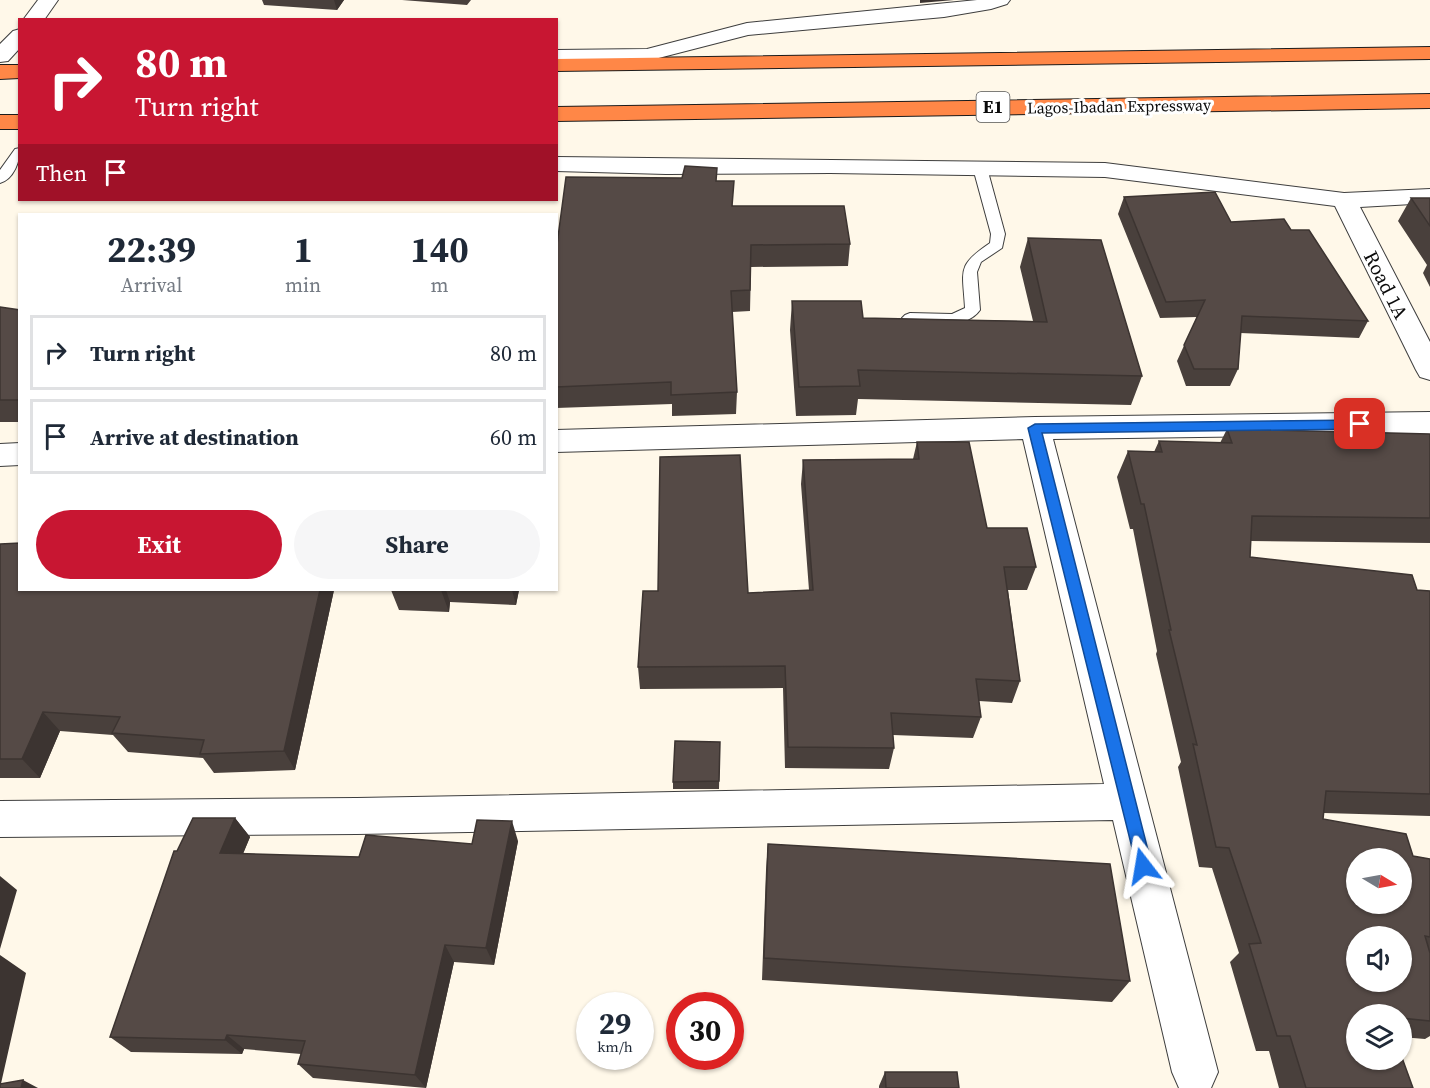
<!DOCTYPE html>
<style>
body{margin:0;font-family:"Source Serif 4",serif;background:#f6f6f7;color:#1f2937;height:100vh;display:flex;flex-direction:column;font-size:22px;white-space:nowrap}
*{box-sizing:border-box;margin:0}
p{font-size:20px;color:#747a83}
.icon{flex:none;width:33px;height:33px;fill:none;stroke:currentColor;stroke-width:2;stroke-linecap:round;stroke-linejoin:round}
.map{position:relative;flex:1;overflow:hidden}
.side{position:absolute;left:18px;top:213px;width:540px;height:378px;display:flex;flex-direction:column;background:#fff;border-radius:0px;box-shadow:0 2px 4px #0004}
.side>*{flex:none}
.hud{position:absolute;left:18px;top:18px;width:540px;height:183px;border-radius:0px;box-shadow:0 2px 4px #0004;background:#c81632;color:#fff;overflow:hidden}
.needle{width:39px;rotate:100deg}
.tools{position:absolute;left:1346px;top:848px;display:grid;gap:12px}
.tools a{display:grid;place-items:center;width:66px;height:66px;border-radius:50%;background:#fff;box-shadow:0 2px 4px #0004;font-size:30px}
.speed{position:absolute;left:576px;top:992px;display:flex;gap:12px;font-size:30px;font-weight:700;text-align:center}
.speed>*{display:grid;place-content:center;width:78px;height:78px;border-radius:50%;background:#fff;box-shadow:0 2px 4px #0004;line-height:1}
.speed small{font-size:15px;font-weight:400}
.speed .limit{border:9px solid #d22;background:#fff;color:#111}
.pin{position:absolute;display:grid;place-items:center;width:51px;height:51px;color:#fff;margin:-26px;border-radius:12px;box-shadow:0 3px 9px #0006}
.me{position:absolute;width:66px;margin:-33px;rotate:346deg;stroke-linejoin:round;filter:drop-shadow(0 0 4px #0008)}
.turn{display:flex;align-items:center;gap:21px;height:126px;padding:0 18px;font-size:27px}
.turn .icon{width:78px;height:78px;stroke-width:2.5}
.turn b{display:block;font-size:42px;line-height:51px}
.then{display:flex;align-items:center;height:57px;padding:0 18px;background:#0003;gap:12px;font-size:22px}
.eta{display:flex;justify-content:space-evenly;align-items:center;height:102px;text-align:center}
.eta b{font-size:36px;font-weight:700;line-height:42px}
.primary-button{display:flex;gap:12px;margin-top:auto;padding:12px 18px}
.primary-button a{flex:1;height:69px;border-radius:36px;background:#c81632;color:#fff;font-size:24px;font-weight:700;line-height:69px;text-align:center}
.primary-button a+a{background:#f6f6f7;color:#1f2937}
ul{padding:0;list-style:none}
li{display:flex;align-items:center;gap:18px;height:75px;margin:0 12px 9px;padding:0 6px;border:3px solid #e0e1e3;border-radius:0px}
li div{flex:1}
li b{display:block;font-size:22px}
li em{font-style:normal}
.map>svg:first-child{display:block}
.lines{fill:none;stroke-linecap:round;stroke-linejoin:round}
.lane-casing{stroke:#3e3e3e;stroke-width:2}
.street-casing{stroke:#3e3e3e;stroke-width:2}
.highway-casing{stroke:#1c1c1c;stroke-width:2}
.lane{fill:#fff;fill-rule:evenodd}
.street{fill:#fff;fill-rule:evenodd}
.highway{fill:#ff8747;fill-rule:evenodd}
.wall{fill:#49403c}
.shaded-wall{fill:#3c3431}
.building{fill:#554a46;stroke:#3c3431;stroke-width:1.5;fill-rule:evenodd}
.route{fill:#1a73e8;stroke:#114b97;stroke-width:1.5}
.labels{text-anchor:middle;stroke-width:6;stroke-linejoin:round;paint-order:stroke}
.far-street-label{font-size:16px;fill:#0b0b0b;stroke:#fff}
.shield{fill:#fff;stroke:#545454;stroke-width:1.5}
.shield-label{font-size:18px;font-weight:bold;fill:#0b0b0b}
.street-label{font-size:20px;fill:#0b0b0b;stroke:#fff}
</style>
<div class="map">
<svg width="1430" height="1088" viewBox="0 0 1430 1088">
<rect width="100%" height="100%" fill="#fff8e9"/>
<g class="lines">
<g class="lane-casing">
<path id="lane" d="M20,148C20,161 14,179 0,183V170L15,149Z
M980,164L987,168L1005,234L1002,248L981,262L977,272L980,310C966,330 926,327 905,321L902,318L905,315L910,313L952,314L965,308C963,270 956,266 990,243L991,234L973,168Z"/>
</g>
<g class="street-casing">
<path id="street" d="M38,0H58L44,20H23Z
M977,0H1010L1007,4L991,9L944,17L748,35L647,61L556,62V50L647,49L747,23Z
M20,29V48L8,61L0,62V44L13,31Z
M556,157L1105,163L1344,193L1430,189V203L1360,207L1430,342V380L1420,377L1416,370L1335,206L1105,177L830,173L666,174L556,171Z
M1430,412V434L1053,439L1218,1072L1211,1088H1179L1172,1072L1113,820L357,834L0,837V801L357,798L1104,784L1023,439L556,452V430L1035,417Z
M20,443V465L0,466V444Z"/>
</g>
<g class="highway-casing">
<path id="highway" d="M1430,47V59L556,71V59Z
M0,65H20V78L0,79Z
M1430,94V108L556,121V107Z
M0,115H20V129H0Z"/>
</g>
<use href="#lane" class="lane"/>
<use href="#street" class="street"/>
<use href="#highway" class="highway"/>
</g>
<path class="wall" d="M262,0H344L337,10L264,5Z
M402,0H471L467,5Z
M717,181L733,206L850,244L848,266L751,267L750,311L732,312L737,392L736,414L672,416V404L556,408V252Z
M1124,197L1231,222L1291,230L1368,321L1359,338L1240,333L1238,369L1230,386H1186L1177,361L1197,317L1160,318L1118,214Z
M1411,198H1430V287L1423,273L1427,265L1398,221Z
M1028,238L1142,376L1131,405L858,399L856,415L796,416L790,330L792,301L863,318L1033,321L1020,267Z
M0,307L20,310V422H0Z
M1227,429L1430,434V543L1251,541L1250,557L1417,590L1430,591V816L1324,813L1323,819L1413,856L1430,859V1036L1425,1039L1401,1037V1014H1356L1413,1088H1279L1269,1051H1256L1230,962L1239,953L1212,868L1199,867L1178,767L1181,762L1156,654L1157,651L1133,529H1130L1117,477L1128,451L1154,452L1159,441L1220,443Z
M917,442L987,528L1036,567L1027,590H1008L1020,681L1012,703L979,701L981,717L973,738L893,735L894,748L889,769L785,768L783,688L640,689L638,667L748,593L809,590L801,484L803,460L913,459Z
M0,544L20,590H334L295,770L214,773L203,758L128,752L113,735L60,731L40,778H0Z
M391,590H519L516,605L450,602L449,612L399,610Z
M720,742L719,789H673V782Z
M235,818L250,837L243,854L359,857L472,844L518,841L494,965L454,962L426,1088L313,1078L298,1064L301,1054L244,1049L242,1054L131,1052L110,1037L177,851Z
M768,844L1130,981L1112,1002L762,980L766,870Z
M885,1072L959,1088H879V1086Z"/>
<path class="shaded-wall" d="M334,0H344L337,10Z
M920,0H954L920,3Z
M320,590H334L295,770L284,751Z
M441,590H446L450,602L449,612Z
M512,590H519L516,605Z
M43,712L60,731L40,778L22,759Z
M235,818L250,837L235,872L220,853Z
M512,821L518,841L494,965L486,948Z
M0,876L17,890L0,949Z
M445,945L454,962L426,1088L415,1075Z
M0,955L26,973L0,1088Z
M227,1035L244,1049L242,1054L225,1040Z
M23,1080L38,1088H21Z"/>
<path class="building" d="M685,166L717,168L716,181H734L732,206H844L850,244L751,245L750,290L731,291L737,392L671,395V382L556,387V252L566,177L682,178Z
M1215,192L1231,222L1284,219L1291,230H1309L1368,321L1242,316L1238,369H1194L1184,345L1205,300L1166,302L1124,197Z
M1411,198H1430V226Z
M1028,238L1101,240L1142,376L858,370L860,386L799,387L792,301H861L863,318L1047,322Z
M0,307L20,310V400H0Z
M1227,429L1430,434V518L1252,516L1250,557L1412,575L1417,590L1430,591V794L1326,791L1323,819L1406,834L1413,856L1430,859V937L1425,936L1430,953V1021L1401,1018V1014H1356V1059H1401V1055L1413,1088H1306L1290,1036H1277L1249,944L1261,943L1229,848L1216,847L1193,744L1197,745L1169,630H1171L1144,504H1141L1128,451L1162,452L1159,441L1232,443ZM1356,858H1401V903H1356ZM1356,936H1401V981H1356Z
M917,442H969L987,528H1027L1036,567H1004L1020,681L976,679L981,717L891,713L894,748L788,747L785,666L638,667L643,591H658L660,457L740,455L748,593L813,590L803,460L919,459Z
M20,543V590H320L284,751L200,754L204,740L112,733L120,717L43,712L22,759H0V544Z
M675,741L720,742L719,781L673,782Z
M193,818H235L220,853L359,857L366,835L472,844L477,820L512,821L486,948L445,945L415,1075L298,1064L305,1041L227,1035L225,1040L110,1037L174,851H177Z
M768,844L1110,864L1130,981L764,958Z
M885,1072H957L959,1088H886Z
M23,1080L21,1088H0V1084Z"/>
<path class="route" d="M1360,420L1366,424L1360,429L1042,433L1152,866L1149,872L1143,874L1138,872L1028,428L1035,424Z"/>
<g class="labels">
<g class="far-street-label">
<text transform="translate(1119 106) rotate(-1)" y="6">Lagos-Ibadan Expressway</text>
</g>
<rect class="shield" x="976.5" y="92" width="33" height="30" rx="4.5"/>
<g class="shield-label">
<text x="993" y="113">E1</text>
</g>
<g class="street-label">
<text transform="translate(1386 285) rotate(63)" y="7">Road 1A</text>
</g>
</g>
</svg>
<div class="tools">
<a><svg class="needle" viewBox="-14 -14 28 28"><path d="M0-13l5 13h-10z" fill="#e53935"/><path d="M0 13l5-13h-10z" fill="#747a83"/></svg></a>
<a><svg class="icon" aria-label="sound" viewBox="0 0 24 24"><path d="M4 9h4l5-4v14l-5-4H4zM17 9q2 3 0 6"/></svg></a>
<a><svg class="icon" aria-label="layers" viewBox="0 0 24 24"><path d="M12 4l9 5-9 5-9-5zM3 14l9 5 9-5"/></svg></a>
</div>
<div class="speed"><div>29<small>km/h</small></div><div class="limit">30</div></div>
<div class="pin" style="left:1360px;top:424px;background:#d93025"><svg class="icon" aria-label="arrive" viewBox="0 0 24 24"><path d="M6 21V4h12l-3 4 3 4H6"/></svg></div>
<svg class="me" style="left:1143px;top:866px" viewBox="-20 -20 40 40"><path d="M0-17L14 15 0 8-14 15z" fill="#1a73e8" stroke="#fff" stroke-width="4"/></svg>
<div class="hud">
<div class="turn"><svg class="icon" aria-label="right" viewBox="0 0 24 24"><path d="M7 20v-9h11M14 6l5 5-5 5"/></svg><div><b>80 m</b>Turn right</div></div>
<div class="then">Then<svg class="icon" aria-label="arrive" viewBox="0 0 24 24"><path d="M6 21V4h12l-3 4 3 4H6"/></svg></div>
</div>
<section class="side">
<div class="eta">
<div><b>22:39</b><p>Arrival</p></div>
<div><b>1</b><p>min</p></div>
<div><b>140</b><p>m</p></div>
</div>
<ul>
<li><svg class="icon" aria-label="right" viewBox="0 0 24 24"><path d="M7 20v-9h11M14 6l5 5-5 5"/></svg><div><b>Turn right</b></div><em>80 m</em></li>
<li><svg class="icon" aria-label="arrive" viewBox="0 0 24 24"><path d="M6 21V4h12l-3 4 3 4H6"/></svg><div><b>Arrive at destination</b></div><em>60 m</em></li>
</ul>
<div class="primary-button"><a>Exit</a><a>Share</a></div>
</section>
</div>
